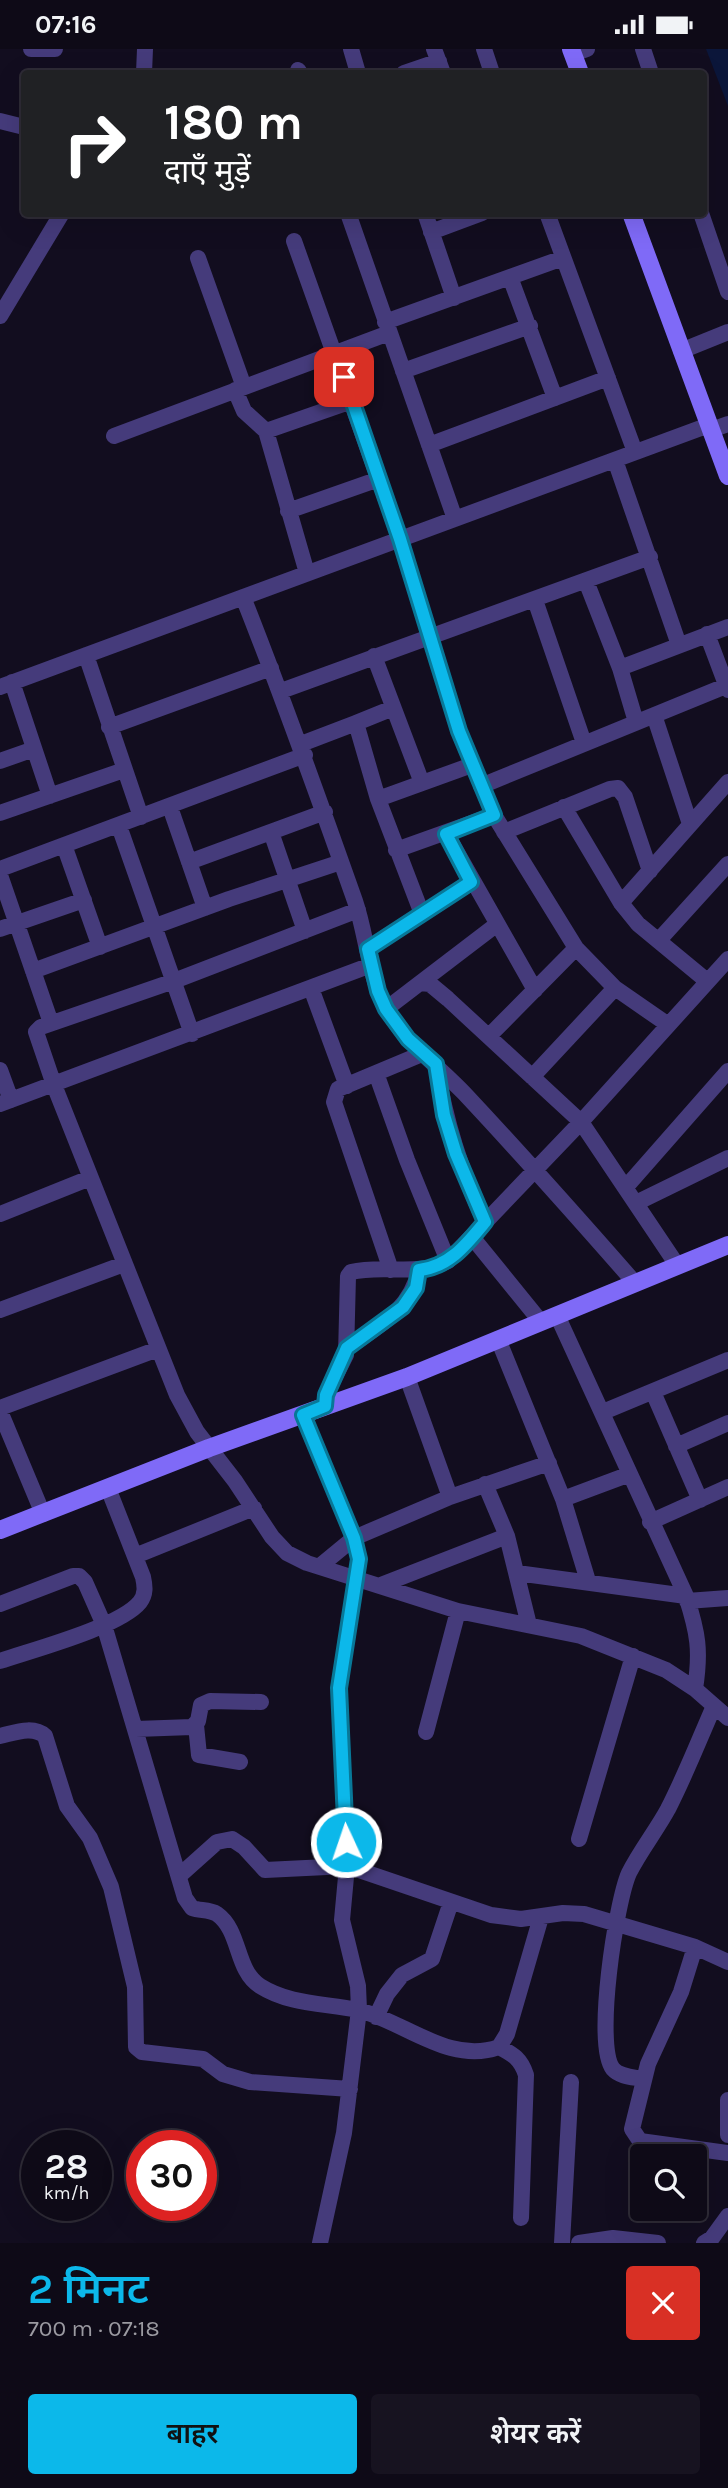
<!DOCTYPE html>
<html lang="hi">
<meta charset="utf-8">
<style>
body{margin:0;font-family:Karla,"Noto Sans Devanagari",sans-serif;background:#171320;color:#f1f3f6;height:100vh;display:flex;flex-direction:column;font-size:26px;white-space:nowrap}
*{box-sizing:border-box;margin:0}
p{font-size:23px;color:#9b9aa1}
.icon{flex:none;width:38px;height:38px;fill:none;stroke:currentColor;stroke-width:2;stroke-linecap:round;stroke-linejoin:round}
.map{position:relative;height:2194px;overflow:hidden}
.panel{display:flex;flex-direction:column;background:#0e0a17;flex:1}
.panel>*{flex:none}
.banner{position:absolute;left:21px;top:21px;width:686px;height:147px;border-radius:7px;box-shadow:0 7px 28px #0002,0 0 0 2px #2e2b36;background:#202124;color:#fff;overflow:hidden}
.buttons{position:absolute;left:630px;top:2095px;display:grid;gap:14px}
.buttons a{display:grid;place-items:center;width:77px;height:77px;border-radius:7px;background:#0e0a17;box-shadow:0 7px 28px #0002,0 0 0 2px #2e2b36;font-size:35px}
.speed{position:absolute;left:21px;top:2081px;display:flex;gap:14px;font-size:35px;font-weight:700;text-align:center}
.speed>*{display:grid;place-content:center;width:91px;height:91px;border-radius:50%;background:#0e0a17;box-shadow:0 7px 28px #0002,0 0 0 2px #2e2b36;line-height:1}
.speed small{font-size:18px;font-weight:400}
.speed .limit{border:10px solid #d22;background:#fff;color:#111}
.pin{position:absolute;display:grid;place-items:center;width:60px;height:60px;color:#fff;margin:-30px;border-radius:14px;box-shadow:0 4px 10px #0006}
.me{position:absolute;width:77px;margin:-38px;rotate:357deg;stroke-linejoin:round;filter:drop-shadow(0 0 5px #0008)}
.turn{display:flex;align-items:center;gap:24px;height:147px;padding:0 28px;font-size:32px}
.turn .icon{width:91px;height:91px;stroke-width:2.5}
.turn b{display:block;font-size:49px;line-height:60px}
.round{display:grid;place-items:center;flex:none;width:74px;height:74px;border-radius:7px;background:#171320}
.headline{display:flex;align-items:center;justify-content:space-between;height:119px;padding:0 28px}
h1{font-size:42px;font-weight:600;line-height:52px;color:#0cb8ea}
.primary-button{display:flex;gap:14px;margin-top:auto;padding:14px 28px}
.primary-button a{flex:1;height:80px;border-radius:7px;background:#0cb8ea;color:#111;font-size:28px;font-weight:600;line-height:80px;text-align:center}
.primary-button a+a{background:#171320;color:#f1f3f6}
.status{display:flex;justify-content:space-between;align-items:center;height:49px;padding:0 35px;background:#0e0a17;direction:ltr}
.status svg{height:19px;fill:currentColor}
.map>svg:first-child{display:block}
.water{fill:#0b163a}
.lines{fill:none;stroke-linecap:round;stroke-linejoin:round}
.street{stroke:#453b7b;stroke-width:16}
.secondary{stroke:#7f6af7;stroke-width:18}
.route-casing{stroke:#087898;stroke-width:18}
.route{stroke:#0cb8ea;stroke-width:12}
</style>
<div class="status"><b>07:16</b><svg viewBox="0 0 49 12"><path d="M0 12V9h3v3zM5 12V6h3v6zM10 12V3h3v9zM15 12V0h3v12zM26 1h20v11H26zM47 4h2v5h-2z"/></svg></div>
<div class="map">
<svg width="728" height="2194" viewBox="0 0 728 2194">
<rect width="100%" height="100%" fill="#120d1f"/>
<path class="water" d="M706,0H728V57Z"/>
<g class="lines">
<path class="street" d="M31,0H55
M351,0L358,24
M434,0L443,24
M484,0L492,24
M643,0L651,24
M573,5L587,0
M298,21L300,24
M144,24L145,0
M404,24L439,12
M0,72L24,78
M348,164L455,470
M425,164L454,249
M547,164L635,403
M701,164L728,243
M431,183L482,164
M294,192L400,490L459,682L494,766L576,899L615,939L667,975
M198,209L244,338
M510,228L555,349
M0,267L62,164
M385,273L563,209
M681,302L728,283
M403,322L530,277
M235,341L244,362L266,382L307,524
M711,381L728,375
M266,382L352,352
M114,387L389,284
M429,396L608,329
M615,411L679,596
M288,462L379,430
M586,532L620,619L636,673
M243,548C283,649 319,750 355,852C367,887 368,926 386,959C404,992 438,1017 464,1044C522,1106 579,1170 635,1234
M535,551L584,694
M707,585L728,641
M86,606L141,768
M374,607L422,734
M620,619L728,578
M12,633L50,747
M0,638L709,376
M281,642L650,508
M654,666L690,775
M356,674L393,659
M109,678L271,619
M301,695L356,674L378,750L422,865
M0,712L34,700
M481,737L728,636
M378,750L472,716
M170,758L205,859
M564,758L621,854L638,875L707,932
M0,764L124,721
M119,777L192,985
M271,783L305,882
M504,783L610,740L618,739L625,748L650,822
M446,784L535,941
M64,796L100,898
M396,801L494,766
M189,813L325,763
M0,820L305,706
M0,826L51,974
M621,854L728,733
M358,861L174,932L41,978L36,983L54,1036L177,1346L197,1383L235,1432L272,1488L287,1504L307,1514L458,1562L581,1587L666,1621L695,1640L728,1669
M0,880L84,851
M659,891L728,815
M368,900L471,833
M33,922L229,850L341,813
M420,934L496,876
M311,939L347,1037
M386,960L420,934L430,935L448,950L581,1073L677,1216
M489,987L576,899
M436,1015C445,1071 460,1121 485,1173
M0,1021L11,1051
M376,1024L407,1111L448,1212
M532,1028L615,939
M0,1055L371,916
M626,1138L728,1022
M636,1154L728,1109
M0,1165L90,1129
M472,1188L541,1273
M391,1221L334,1053L338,1040L424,1004
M0,1261L124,1215
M557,1266L686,1547C698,1584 701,1602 695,1640
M498,1290L563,1450L588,1532
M347,1299C378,1277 411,1261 419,1221
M407,1328L450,1448
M653,1343L700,1451
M325,1357L326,1346L346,1306L348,1227L351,1223C384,1215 417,1228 448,1212L581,1073L728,910
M0,1359L158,1300
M0,1362L43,1465
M603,1363L728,1311
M303,1366L354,1489L450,1448L549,1414
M676,1397L728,1374
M485,1435L507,1487L529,1576
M563,1450L630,1425
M650,1473L728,1438
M135,1507L254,1459
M517,1524L686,1547
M381,1536L507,1487
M687,1552L728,1549
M0,1555L73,1527H79L85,1533L104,1576L185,1849L192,1859C200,1862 209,1860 217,1865C241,1882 235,1921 260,1937C290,1956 325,1954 358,1961C404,1972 449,2016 499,1998L507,1985L541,1868
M0,1612C32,1601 120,1578 140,1553C146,1545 145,1537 143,1528L108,1439
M196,1676L199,1706L240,1713
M136,1680L192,1678L198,1672L201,1656L210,1652L261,1653
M426,1683L458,1562
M0,1687C14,1684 33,1676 45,1687L67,1757L90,1789L111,1838L135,1938L136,1998L142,2003L203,2010L223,2025L250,2033L350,2040
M579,1790L633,1607
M179,1827L217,1793L232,1790L244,1798L265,1821L347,1817L491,1866L521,1870L563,1864L584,1865L695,1898L728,1913
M695,1898L681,1943L648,2015L632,2080L640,2092L728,2104
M376,1968L387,1945L402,1926L432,1910L451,1853
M499,1998C513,2005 521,2010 526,2026L521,2169
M643,2030C633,2028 620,2028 613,2020C594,1996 616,1853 629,1824C640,1802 656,1782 668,1760C685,1727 699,1691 714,1657
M728,2051V2086
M320,2194L344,2084L359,1961L358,1937L342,1871L347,1817L339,1639L359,1510L354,1489L320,1517
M562,2194L571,2033
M579,2194L613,2189L658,2194
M704,2194L712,2189L728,2167"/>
<path class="secondary" d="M571,0L580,24
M631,164L728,427
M0,1481L209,1399L407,1328L728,1196"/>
</g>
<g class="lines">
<g class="route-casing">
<path id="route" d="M344,328L400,490L459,682L494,766L446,785L471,833L368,900L378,942L386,960L408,990L436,1015L444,1066L456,1105L485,1173C466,1196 449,1218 419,1221L416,1239L403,1258L347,1299L326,1346L325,1357L303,1366L354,1489L359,1510L339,1639L346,1793"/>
</g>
<use href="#route" class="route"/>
</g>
</svg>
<div class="buttons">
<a><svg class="icon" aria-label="search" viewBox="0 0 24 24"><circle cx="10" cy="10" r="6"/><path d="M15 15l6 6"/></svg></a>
</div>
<div class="speed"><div>28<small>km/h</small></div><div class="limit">30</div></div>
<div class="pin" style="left:344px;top:328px;background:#d93025"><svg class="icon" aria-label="arrive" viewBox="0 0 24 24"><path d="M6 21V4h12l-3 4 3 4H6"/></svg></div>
<svg class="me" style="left:346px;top:1793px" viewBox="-20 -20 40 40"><circle r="17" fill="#0cb8ea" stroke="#fff" stroke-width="3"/><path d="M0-11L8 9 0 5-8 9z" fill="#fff"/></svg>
<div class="banner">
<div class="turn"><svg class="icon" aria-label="right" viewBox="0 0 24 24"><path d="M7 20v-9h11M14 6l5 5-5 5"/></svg><div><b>180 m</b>दाएँ मुड़ें</div></div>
</div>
</div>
<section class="panel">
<div class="headline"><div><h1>2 मिनट</h1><p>700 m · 07:18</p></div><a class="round" style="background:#d93025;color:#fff"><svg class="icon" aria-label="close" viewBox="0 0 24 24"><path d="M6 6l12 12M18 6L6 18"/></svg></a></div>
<div class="primary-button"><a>बाहर</a><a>शेयर करें</a></div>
</section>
